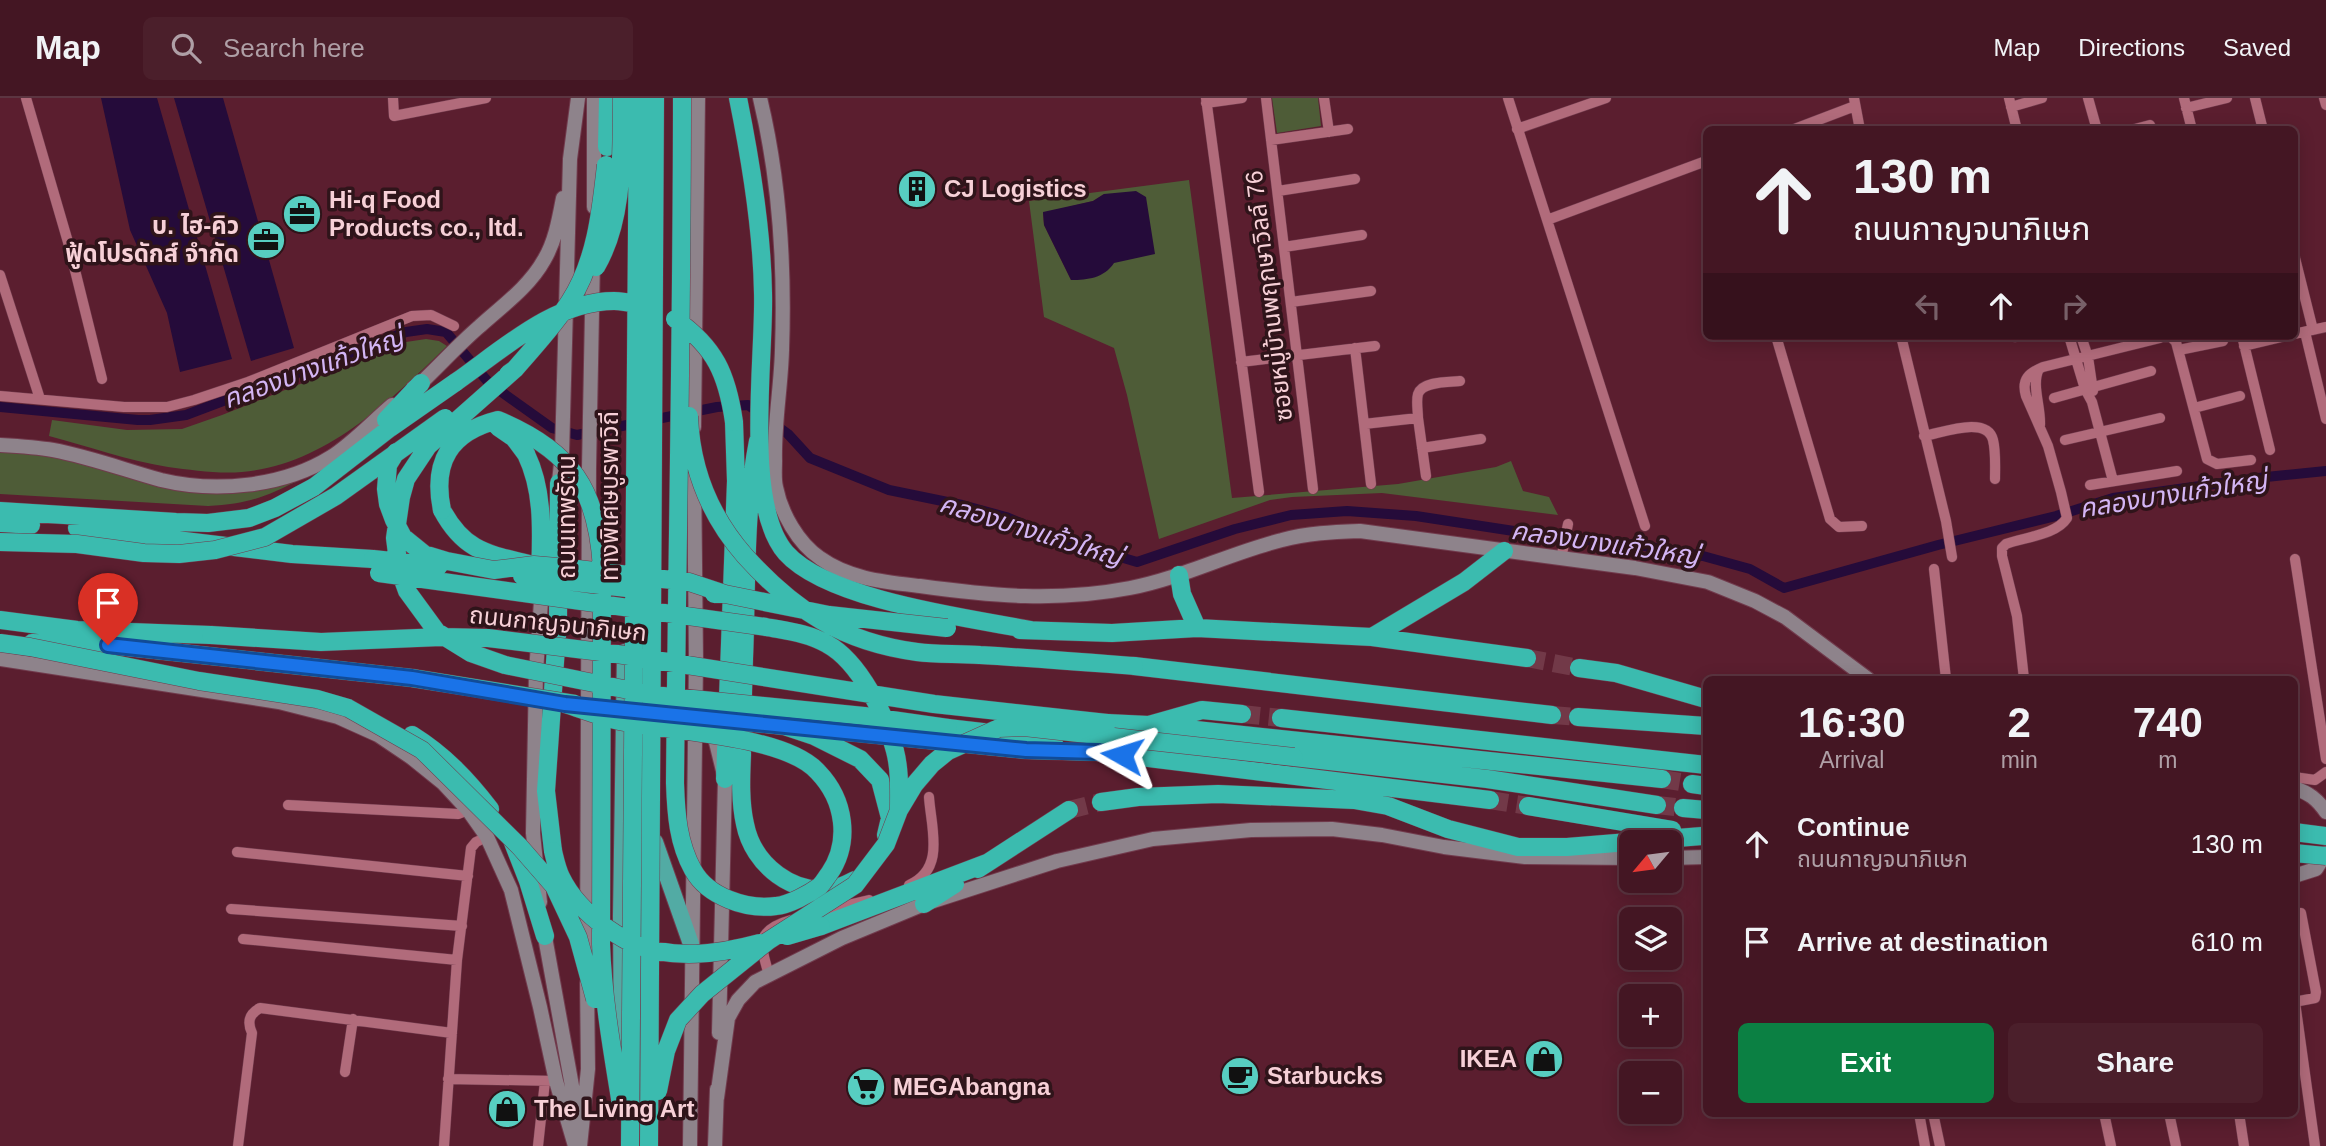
<!DOCTYPE html>
<meta charset="utf-8">
<style>
body{margin:0;font-family:Arial,"Noto Sans Thai",sans-serif;background:#4b1f2b;color:#f1f3f6;height:100vh;display:flex;flex-direction:column;font-size:26px;white-space:nowrap}
*{box-sizing:border-box;margin:0}
p{font-size:23px;color:#af9fa6}
.icon{flex:none;width:38px;height:38px;fill:none;stroke:currentColor;stroke-width:2;stroke-linecap:round;stroke-linejoin:round}
.map{position:relative;flex:1;overflow:hidden}
.panel{position:absolute;left:1703px;top:578px;width:595px;height:441px;display:flex;flex-direction:column;background:#441623;border-radius:10px;box-shadow:0 4px 18px #0003,0 0 0 2px #5c3541}
.panel>*{flex:none}
.banner{position:absolute;left:1703px;top:28px;width:595px;height:214px;border-radius:10px;box-shadow:0 4px 18px #0003,0 0 0 2px #5c3541;background:#441623;color:#f1f3f6;overflow:hidden}
.needle{width:46px;rotate:241deg}
.tools{position:absolute;left:1619px;top:732px;display:grid;gap:14px}
.tools a{display:grid;place-items:center;width:63px;height:63px;border-radius:10px;background:#441623;box-shadow:0 4px 18px #0003,0 0 0 2px #5c3541;font-size:35px}
.pin{position:absolute;display:grid;place-items:center;width:60px;height:60px;color:#fff;margin:-72px -30px;border-radius:50% 50% 50% 0;rotate:-45deg;box-shadow:0 0 7px #0007}
.pin .icon{rotate:45deg}
.me{position:absolute;width:77px;margin:-38px;rotate:276deg;stroke-linejoin:round;filter:drop-shadow(0 0 5px #0008)}
.turn{display:flex;align-items:center;gap:24px;height:147px;padding:0 35px;font-size:32px}
.turn .icon{width:91px;height:91px;stroke-width:2.5}
.turn b{display:block;font-size:49px;line-height:60px}
.lanes{display:flex;align-items:center;height:66px;padding:0 35px;background:#0003;justify-content:center;gap:35px;direction:ltr}
.lanes .off{opacity:.35}
.eta{display:flex;justify-content:space-evenly;align-items:center;height:119px;text-align:center}
.eta b{font-size:42px;font-weight:700;line-height:49px}
.cta{display:flex;gap:14px;margin-top:auto;padding:14px 35px}
.cta a{flex:1;height:80px;border-radius:10px;background:#0b8043;color:#fff;font-size:28px;font-weight:700;line-height:80px;text-align:center}
.cta a+a{background:#4b1f2b;color:#f1f3f6}
ul{padding:0;list-style:none}
li{display:flex;align-items:center;gap:21px;height:98px;padding:0 35px}
li div{flex:1}
li b{display:block;font-size:26px}
li em{font-style:normal}
header{display:flex;align-items:center;gap:42px;box-sizing:border-box;height:98px;padding:0 35px;background:#441623;border-bottom:2px solid #5c3541}
header strong{font-size:33px}
nav{display:flex;gap:38px;margin-inline-start:auto;font-size:24px}
.search{width:490px;height:63px;background:#4b1f2b;display:flex;align-items:center;gap:18px;box-sizing:border-box;padding:0 24px;border-radius:10px;color:#af9fa6;font-size:26px}
.map>svg:first-child{display:block}
.green{fill:#4e5c37;fill-rule:evenodd}
.water{fill:#250b3a}
.lines{fill:none;stroke-linecap:round;stroke-linejoin:round}
.canal{stroke:#250b3a;stroke-width:10}
.motorway-tunnel{stroke:#723948;stroke-width:18;stroke-dasharray:18 9;stroke-linecap:butt}
.minor-casing{stroke:#713b4d;stroke-width:11}
.secondary-casing{stroke:#713b4d;stroke-width:16}
.trunk-casing{stroke:#713b4d;stroke-width:18}
.motorway-casing{stroke:#713b4d;stroke-width:19}
.minor{stroke:#b16b7b;stroke-width:10}
.secondary{stroke:#8e838b;stroke-width:14}
.trunk{stroke:#52aba4;stroke-width:16}
.motorway{stroke:#3bbbaf;stroke-width:18}
.motorway-bridge-casing{stroke:#713b4d;stroke-width:19;stroke-linecap:butt}
.motorway-bridge{stroke:#3bbbaf;stroke-width:18}
.route-casing{stroke:#114b97;stroke-width:18}
.route{stroke:#1a73e8;stroke-width:12}
.labels{text-anchor:middle;stroke-width:7;stroke-linejoin:round;paint-order:stroke}
.poi-label{font-size:24px;font-weight:bold;fill:#f7d0d7;stroke:#2f141a;text-anchor:start}
.street-label{font-size:24px;fill:#f7d0d7;stroke:#2f141a}
.water-label{font-size:26px;font-style:italic;fill:#d3b5f4;stroke:#2f141a}
</style>
<header>
<strong>Map</strong>
<div class="search"><svg class="icon" aria-label="search" viewBox="0 0 24 24"><circle cx="10" cy="10" r="6"/><path d="M15 15l6 6"/></svg>Search here</div>
<nav><a>Map</a><a>Directions</a><a>Saved</a></nav>
</header>
<div class="map">
<svg width="2326" height="1048" viewBox="0 0 2326 1048">
<rect width="100%" height="100%" fill="#5b1e2f"/>
<path class="green" d="M1272,0H1318L1321,28L1277,35Z
M1189,82L1232,400L1398,386L1496,369L1511,363L1523,393L1549,399L1558,417L1382,395L1292,399L1270,402L1159,441L1127,297L1114,250L1044,219L1029,103ZM1104,96L1071,182L1044,127L1043,115L1093,103Z
M426,241L439,243L447,248C390,303 325,367 242,374C217,376 192,372 168,369C129,363 87,348 49,338L52,322L127,332L182,331L222,317L406,244Z
M0,343L185,382L301,381C266,399 248,406 208,408L0,396Z"/>
<path class="water" d="M101,0H157L232,261L180,274L167,215L130,132Z
M174,0H223L294,250L251,263Z
M1136,93L1146,99L1155,156L1114,165C1104,180 1088,182 1071,182L1044,127L1043,114L1093,103L1104,96Z"/>
<g class="lines">
<path class="canal" d="M0,309L138,322H150L186,317L406,234L427,231L446,234L489,285L552,330L577,337L717,309L748,307L788,336L810,360L889,392L962,407L1006,419L1060,441L1137,464L1235,431L1291,417L1347,413L1416,418L1540,437L1644,448L1703,458L1750,471L1784,490L1938,447L2056,418L2113,400L2266,379L2326,373"/>
<path class="motorway-tunnel" d="M1527,560L1579,570
M1242,616L1281,620
M1552,617L1578,619
M1662,681L1692,686
M1490,702L1528,708
M1657,707L1683,710
M1069,712L1101,704"/>
<g class="minor-casing">
<path id="minor" d="M26,0L68,144L102,281
M393,0L394,18L486,0
M1206,0L1259,394
M1266,0L1313,391
M1324,0L1329,34
M1508,0L1645,428
M1854,0L1860,32
M2009,0L2017,32
M2088,0L2097,32
M2184,0L2192,32
M2255,0L2263,32
M2324,0L2326,7
M1206,5L1242,0
M2011,9L2042,0
M2186,10L2227,0
M1517,31L1606,0
M1792,32L1855,8
M2131,32L2150,27
M1271,42L1348,31
M1278,93L1355,81
M1547,122L1706,63
M1284,149L1362,137
M2294,156L2313,232
M0,177L40,301
M1291,204L1371,193
M2305,234L2326,321
M2294,236L2326,229
M1776,238L1830,421L1839,429L1862,428
M1901,238L1946,423L1952,459
M2069,238L2085,291L2092,304L2113,383
M2081,238L2088,259L2093,293
M2242,238L2270,352
M2015,239L2019,238
M2165,239H2171L2176,244L2207,361L2217,366L2251,362
M2244,248L2286,238
M1355,250L1371,386
M2179,252L2223,243
M1241,264L1375,248
M2039,271C2031,286 2041,309 2040,327
M0,298L124,309H167L194,302L248,284L412,218L431,217L454,228
M2054,300L2151,273
M2194,310L2240,298
M1418,320L1426,378
M1364,326L1418,320C1418,313 1416,303 1418,296C1422,283 1449,284 1460,283
M1924,338C1942,335 1987,317 1993,342C1996,354 1995,369 1995,381
M2065,342L2160,320
M1422,350L1481,341
M2090,387L2177,373
M1561,461L1568,426
M2295,461L2326,661
M1934,471L1946,581
M2024,581L2017,518L2002,458V450L2006,446C2025,439 2056,437 2067,420L2061,394L2048,348L2026,298C2021,281 2029,275 2043,269L2160,240
M2294,679L2315,682L2326,674
M288,707L458,716L468,712
M237,754L468,778
M909,787C946,771 931,730 929,699
M231,811L462,828
M822,813L869,802
M243,841L457,862
M769,877C760,846 755,832 791,822
M2294,904L2315,900L2316,894L2301,815
M2295,904L2315,1048
M345,974L353,921
M448,981L556,983
M1919,1015L1925,1048
M1933,1015L1940,1048
M2104,1015L2111,1048
M2169,1015L2176,1048
M2239,1015L2244,1048
M238,1048L252,935C247,924 249,916 260,910L452,935
M444,1048L457,862L471,750L476,744L487,739
M538,1048L545,983"/>
</g>
<g class="secondary-casing">
<path id="secondary" d="M594,0V109
M760,0C780,83 785,167 782,252C781,289 774,326 775,363C775,371 774,381 776,389C781,415 798,445 820,460C849,481 885,484 920,488C993,498 1057,504 1130,490C1182,480 1230,455 1282,442C1307,435 1334,434 1360,433L1635,470L1708,484L1755,503L1785,519L1868,581
M413,290L421,285C441,266 459,246 480,228C502,208 529,189 544,162C555,144 559,121 563,100
M694,329L698,0
M0,347C18,348 36,349 53,352C90,359 125,372 161,382C215,395 283,389 331,359C353,345 372,324 392,307
M558,393L562,356L570,61L578,0
M0,561L279,604L338,619L378,637L412,660L443,685L468,712L487,739L511,792L540,909L556,983L575,1048
M712,628L725,681L719,935
M2294,690C2309,695 2317,701 2326,714
M1670,760L1706,759
M2294,778L2316,771L2326,755
M540,804L533,735L536,574L542,489
M543,828L578,1021
M587,858L589,370L593,161
M717,1000L728,920L738,902L755,884L842,840L924,806L1057,763L1153,741L1251,732L1332,731L1382,737L1444,749L1525,759L1631,760
M580,1048L588,971L587,885
M690,1048L696,562L694,370
M715,1048L717,991"/>
</g>
<g class="trunk-casing">
<path id="trunk" d="M655,744L691,846
M622,976L621,818L625,554"/>
</g>
<g class="motorway-casing">
<path id="motorway" d="M738,0C751,64 762,130 763,195C765,259 743,406 786,455C828,502 968,520 1031,532
M607,49L608,0
M386,322L421,285
M758,343C744,414 747,489 744,561C743,593 742,625 742,657C741,680 740,704 745,726C753,767 794,799 835,790C842,789 849,785 855,782
M526,356C545,395 541,439 540,481
M442,412C465,455 490,456 533,467
M0,413L176,424L208,425L249,420L275,410L314,389L390,330L456,284
M0,425L31,427
M77,430L292,456L373,461
M1179,477L1182,496L1197,530
M0,522L77,532L211,537
M1020,532L1112,535L1197,530L1332,537L1372,539L1527,560
M1372,539L1464,484L1504,453
M32,545L108,547L412,580
M1134,568L1552,617
M1579,570L1616,575L1706,601
M1578,619L1706,628
M1281,620L1706,667
M1107,625L1149,627L1202,612L1242,616
M1149,627L1662,681
M784,628L814,638L860,661L880,682L890,720L886,737
M808,630L1026,652L1099,654L1490,702
M948,630L1026,639L1054,645
M412,637C444,657 467,681 490,711
M1294,659L1487,681L1657,707
M725,681L736,383L734,324
M1692,686L1706,688
M1101,704L1138,699L1218,696L1354,702L1388,708L1448,731L1518,749H1567L1702,738
M1528,708L1672,732
M1683,710L1706,712
M2294,734L2326,738
M512,742L528,783L545,838
M553,753L546,693L558,521L559,385
M978,771L1069,712
M924,806L955,786
M821,828L987,765"/>
</g>
<use href="#minor" class="minor"/>
<use href="#secondary" class="secondary"/>
<use href="#trunk" class="trunk"/>
<use href="#motorway" class="motorway"/>
<g class="motorway-bridge-casing">
<path id="motorway-bridge" d="M596,169C625,119 621,56 622,0
M675,221C715,249 727,276 734,324
M515,271L428,348L406,381L401,399L395,440L399,471L407,493L437,534L471,555L505,567L653,597L864,618L948,630
M508,276L515,271C534,249 555,227 570,203C596,163 601,112 606,67
M456,284C502,252 554,203 614,203C624,203 636,206 646,208
M689,318C691,372 710,418 745,458C794,512 842,544 917,554C937,557 959,555 980,557C1031,560 1082,564 1134,568
M498,329L514,340L526,356
M396,354L388,367L386,391L388,406L394,422L403,439L424,456L447,463L494,472L534,467L569,470L689,484L725,496
M442,412C432,364 450,334 498,322C572,353 597,391 602,470L601,846C603,903 613,957 622,1013
M0,444L77,446L144,455L179,456L215,452L265,439L336,398L445,320
M373,461L439,468
M379,475L766,529C787,533 808,535 827,546C859,563 887,619 895,653C900,672 899,692 899,712
M522,478L644,492
M714,496H725L829,517L947,530
M211,537L321,544L441,539L488,540L617,556L934,606L1107,625
M0,545L30,549L199,583L317,601L348,610L422,652L520,749L554,788L578,839L595,901
M412,580L575,606
M565,606C581,611 598,618 615,622C666,634 784,636 818,674C845,702 851,744 829,776C826,780 823,785 820,788C809,796 789,807 776,808C747,812 708,799 693,772C678,745 676,716 675,685C677,457 682,228 682,0
M665,616L784,628
M553,753C555,761 557,771 561,779C570,798 587,816 604,828C613,834 622,841 632,845C673,863 719,856 760,845
M2294,755L2326,758
M787,838L821,828
M658,993L666,953L678,922L702,896L768,843L855,787L886,746L899,712L914,687L932,666L948,653L999,630L1024,629L1294,659
M630,1048L638,0
M649,1048L655,0"/>
</g>
<use href="#motorway-bridge" class="motorway-bridge"/>
</g>
<g class="lines">
<g class="route-casing">
<path id="route" d="M108,547L412,580L565,606L1026,652L1098,654L1122,657"/>
</g>
<use href="#route" class="route"/>
</g>
<defs>
<g id="building-disc" transform="scale(2.0125)"><circle r="9.5" fill="#57cec1" stroke="#2f141a"/><path d="M-4-6H4V6H1V3H-1V6H-4ZM-2.5-4.3h1.7v1.8h-1.7ZM.8-4.3h1.7v1.8H.8ZM-2.5-1h1.7V.8h-1.7ZM.8-1h1.7V.8H.8Z" fill="#111"/></g>
<g id="office-disc" transform="scale(2.0125)"><circle r="9.5" fill="#57cec1" stroke="#2f141a"/><path d="M-6-3h4V-5.5h4V-3h4V5H-6ZM-1-4.5V-3h2v-1.5ZM-6 0V1H6V0Z" fill="#111"/></g>
<g id="shop-disc" transform="scale(2.0125)"><circle r="9.5" fill="#57cec1" stroke="#2f141a"/><path d="M-5-2.5h2.3a2.7 3.5 0 0 1 5.4 0H5L5.5 6h-11ZM-1.5-2.5h3a1.5 2.3 0 0 0-3 0Z" fill="#111"/></g>
<g id="cafe-disc" transform="scale(2.0125)"><circle r="9.5" fill="#57cec1" stroke="#2f141a"/><path d="M-5.5-4.5H6V0H3Q3 3.5 0 3.5H-2.5Q-5.5 3.5-5.5 0ZM3-3.2v2h1.7v-2ZM-6 4.5H4V6H-6Z" fill="#111"/></g>
<g id="supermarket-disc" transform="scale(2.0125)"><circle r="9.5" fill="#57cec1" stroke="#2f141a"/><path d="M-6-5.5h2.5l.6 2H6L4.5 2H-2.5L-4.4-4H-6ZM-1.5 3.2a1.3 1.3 0 1 0 .1 0ZM3 3.2a1.3 1.3 0 1 0 .1 0Z" fill="#111"/></g>
</defs>
<g fill-rule="evenodd">
<use href="#building-disc" x="917" y="91"/>
<use href="#office-disc" x="302" y="116"/>
<use href="#office-disc" x="266" y="142"/>
<use href="#shop-disc" x="1544" y="961"/>
<use href="#cafe-disc" x="1240" y="978"/>
<use href="#supermarket-disc" x="866" y="989"/>
<use href="#shop-disc" x="507" y="1011"/>
</g>
<g class="labels">
<g class="poi-label">
<text x="944" y="99">CJ Logistics</text>
<text x="329" y="110">Hi-q Food<tspan x="329" dy="28">Products co., ltd.</tspan></text>
<text x="239" y="136" text-anchor="end">บ. ไฮ-คิว<tspan x="239" dy="28">ฟู้ดโปรดักส์ จำกัด</tspan></text>
<text x="1517" y="969" text-anchor="end">IKEA</text>
<text x="1267" y="986">Starbucks</text>
<text x="893" y="997">MEGAbangna</text>
<text x="534" y="1019">The Living Art</text>
</g>
<g class="street-label">
<text transform="translate(1269 198) rotate(-97)" y="8">ซอยหมู่บ้านพฤกษาวิลล์ 76</text>
<text transform="translate(610 398) rotate(-90)" y="8">ทางพิเศษบูรพาวิถี</text>
<text transform="translate(567 419) rotate(-90)" y="8">ถนนเทพรัตน</text>
<text transform="translate(558 526) rotate(6)" y="8">ถนนกาญจนาภิเษก</text>
</g>
<g class="water-label">
<text transform="translate(313 270) rotate(-20)" y="9">คลองบางแก้วใหญ่</text>
<text transform="translate(2173 396) rotate(-9)" y="9">คลองบางแก้วใหญ่</text>
<text transform="translate(1031 432) rotate(17)" y="9">คลองบางแก้วใหญ่</text>
<text transform="translate(1605 445) rotate(8)" y="9">คลองบางแก้วใหญ่</text>
</g>
</g>
</svg>
<div class="tools">
<a><svg class="needle" viewBox="-14 -14 28 28"><path d="M0-13l5 13h-10z" fill="#e53935"/><path d="M0 13l5-13h-10z" fill="#af9fa6"/></svg></a>
<a><svg class="icon" aria-label="layers" viewBox="0 0 24 24"><path d="M12 4l9 5-9 5-9-5zM3 14l9 5 9-5"/></svg></a>
<a>+</a>
<a>−</a>
</div>
<div class="pin" style="left:108px;top:547px;background:#d93025"><svg class="icon" aria-label="arrive" viewBox="0 0 24 24"><path d="M6 21V4h12l-3 4 3 4H6"/></svg></div>
<svg class="me" style="left:1122px;top:657px" viewBox="-20 -20 40 40"><path d="M0-17L14 15 0 8-14 15z" fill="#1a73e8" stroke="#fff" stroke-width="4"/></svg>
<div class="banner">
<div class="turn"><svg class="icon" aria-label="ahead" viewBox="0 0 24 24"><path d="M12 20V5M6 11l6-6 6 6"/></svg><div><b>130 m</b>ถนนกาญจนาภิเษก</div></div>
<div class="lanes"><svg class="icon off" aria-label="left" viewBox="0 0 24 24"><path d="M17 20v-9H6M10 6l-5 5 5 5"/></svg><svg class="icon" aria-label="ahead" viewBox="0 0 24 24"><path d="M12 20V5M6 11l6-6 6 6"/></svg><svg class="icon off" aria-label="right" viewBox="0 0 24 24"><path d="M7 20v-9h11M14 6l5 5-5 5"/></svg></div>
</div>
<section class="panel">
<div class="eta">
<div><b>16:30</b><p>Arrival</p></div>
<div><b>2</b><p>min</p></div>
<div><b>740</b><p>m</p></div>
</div>
<ul>
<li><svg class="icon" aria-label="ahead" viewBox="0 0 24 24"><path d="M12 20V5M6 11l6-6 6 6"/></svg><div><b>Continue</b><p>ถนนกาญจนาภิเษก</p></div><em>130 m</em></li>
<li><svg class="icon" aria-label="arrive" viewBox="0 0 24 24"><path d="M6 21V4h12l-3 4 3 4H6"/></svg><div><b>Arrive at destination</b></div><em>610 m</em></li>
</ul>
<div class="cta"><a>Exit</a><a>Share</a></div>
</section>
</div>
